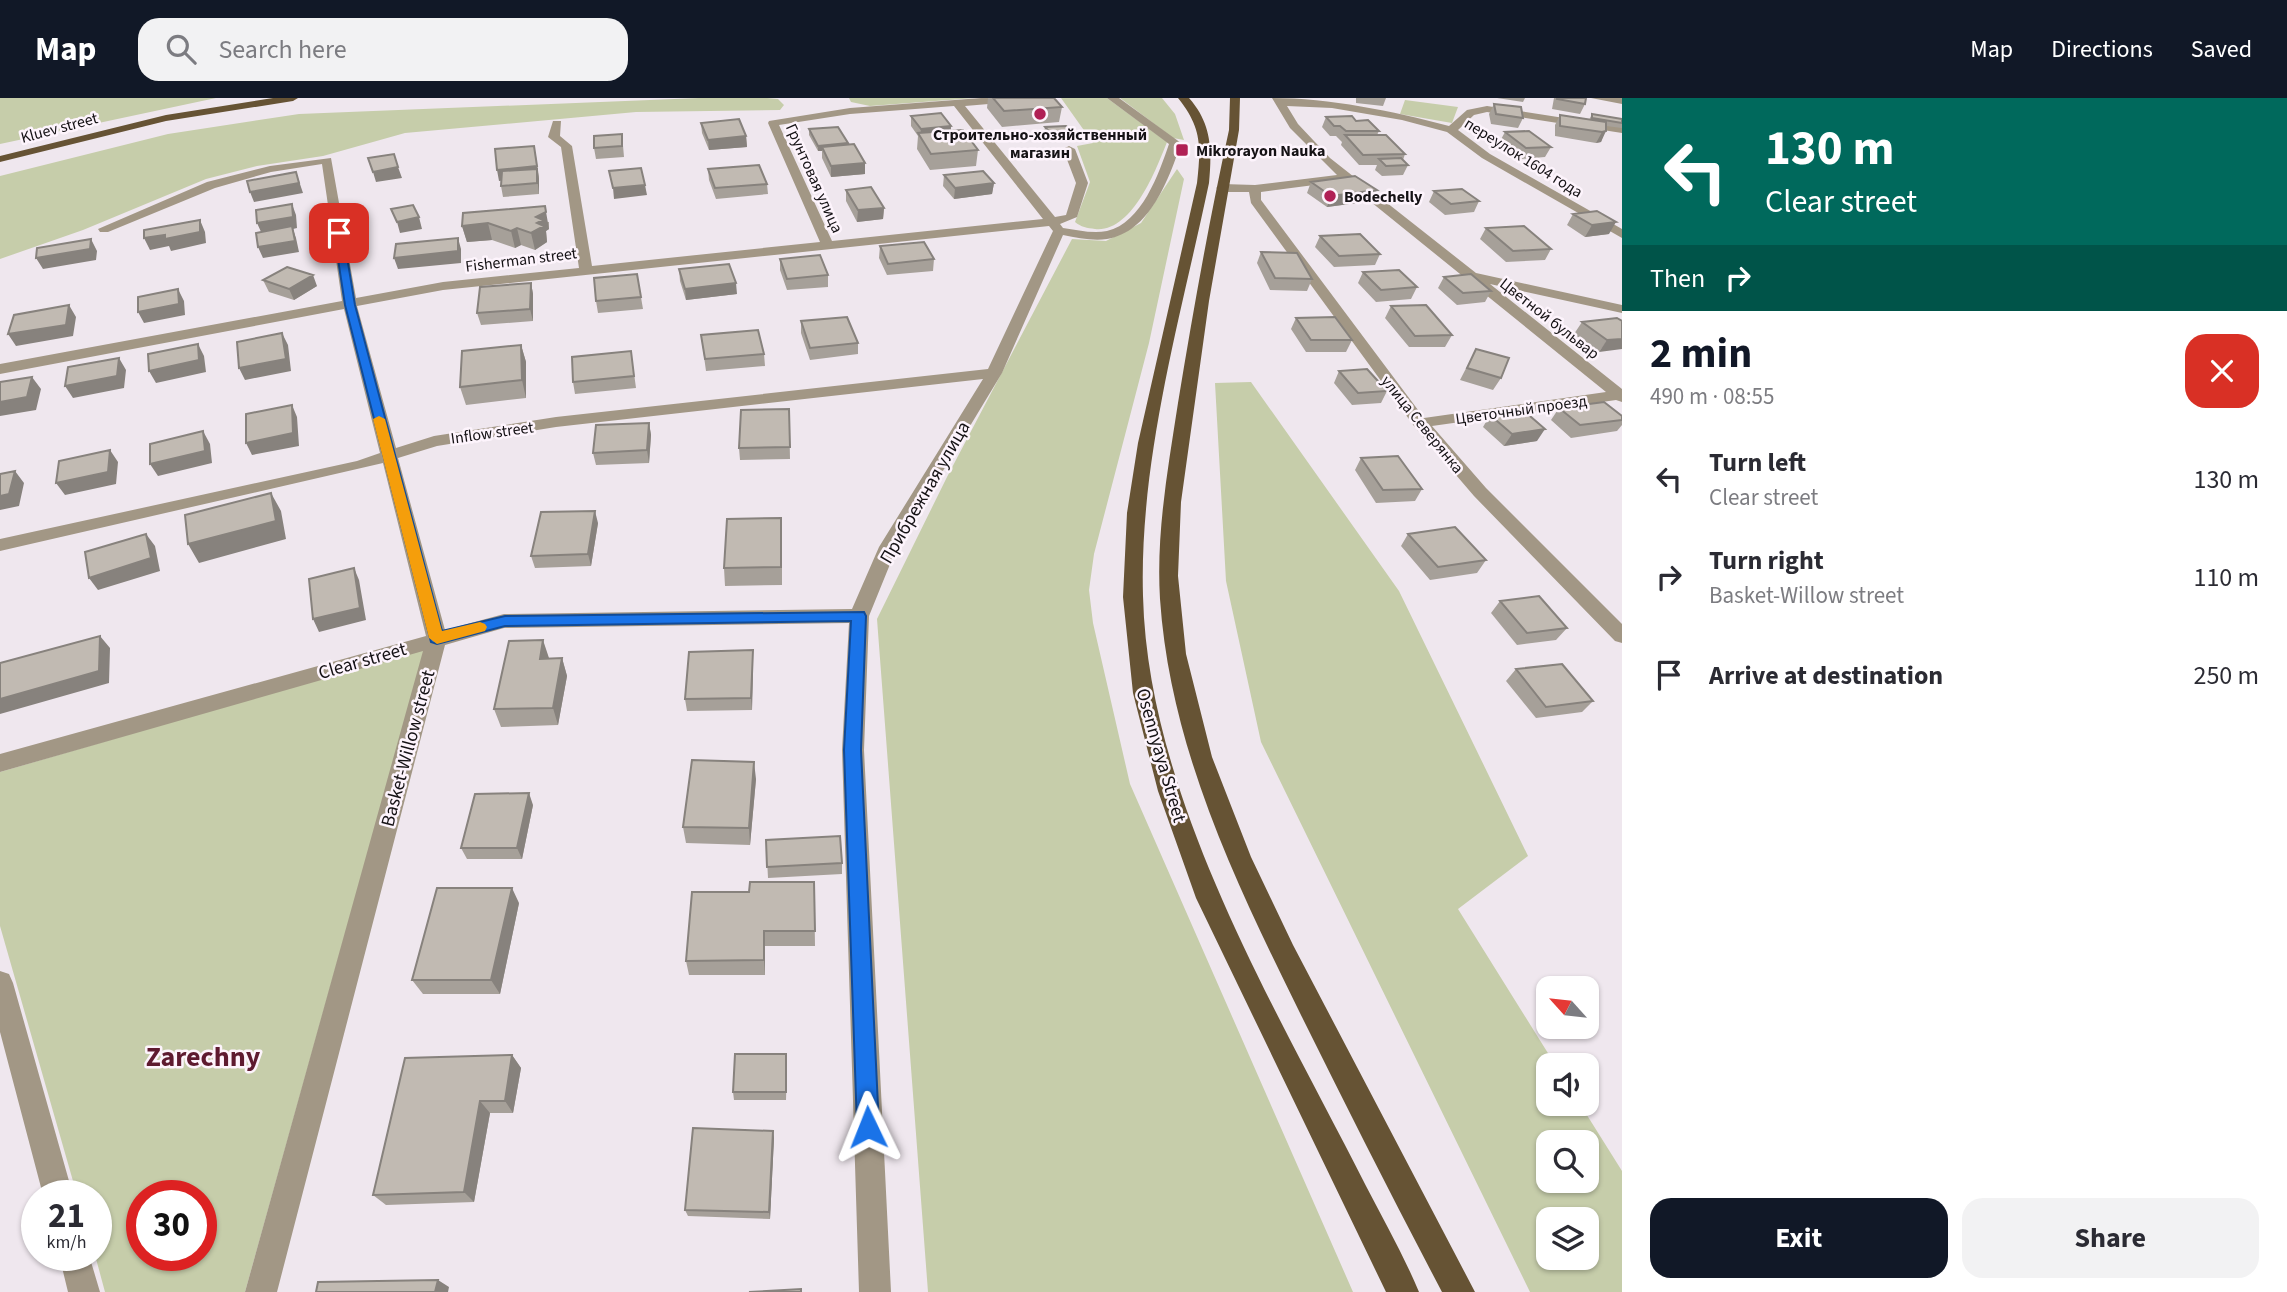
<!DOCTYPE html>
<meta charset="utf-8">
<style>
body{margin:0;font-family:"Source Sans 3",sans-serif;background:#f2f2f3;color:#2b2b33;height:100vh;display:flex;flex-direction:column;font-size:26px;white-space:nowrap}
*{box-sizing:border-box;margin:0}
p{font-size:23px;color:#7c7c81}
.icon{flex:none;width:38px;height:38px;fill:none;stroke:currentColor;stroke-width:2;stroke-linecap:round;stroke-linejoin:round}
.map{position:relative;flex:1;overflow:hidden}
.side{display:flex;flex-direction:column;background:#fff;width:665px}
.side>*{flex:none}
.guide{background:#00695c;color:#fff;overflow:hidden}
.needle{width:46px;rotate:297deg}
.buttons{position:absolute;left:1536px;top:878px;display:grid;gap:14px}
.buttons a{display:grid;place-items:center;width:63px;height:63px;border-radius:14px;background:#fff;box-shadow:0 2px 5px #0004;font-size:35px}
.speed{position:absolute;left:21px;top:1082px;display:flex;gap:14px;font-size:35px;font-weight:700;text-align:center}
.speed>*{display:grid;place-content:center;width:91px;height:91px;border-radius:50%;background:#fff;box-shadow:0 2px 5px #0004;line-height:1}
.speed small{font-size:18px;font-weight:400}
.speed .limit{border:10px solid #d22;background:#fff;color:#111}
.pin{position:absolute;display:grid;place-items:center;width:60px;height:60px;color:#fff;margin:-30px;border-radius:14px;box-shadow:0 4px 10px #0006}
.me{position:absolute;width:77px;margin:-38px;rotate:358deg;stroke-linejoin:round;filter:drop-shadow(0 0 5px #0008)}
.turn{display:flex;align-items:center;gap:24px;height:147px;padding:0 28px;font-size:32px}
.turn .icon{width:91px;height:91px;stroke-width:2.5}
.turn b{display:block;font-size:49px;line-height:60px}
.then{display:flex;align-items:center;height:66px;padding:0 28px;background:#0003;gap:14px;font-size:26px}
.round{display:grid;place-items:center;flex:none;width:74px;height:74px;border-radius:21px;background:#f2f2f3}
.headline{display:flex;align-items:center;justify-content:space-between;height:119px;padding:0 28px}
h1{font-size:42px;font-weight:700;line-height:52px;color:#111827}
.primary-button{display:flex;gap:14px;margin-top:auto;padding:14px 28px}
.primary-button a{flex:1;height:80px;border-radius:21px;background:#111827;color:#fff;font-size:28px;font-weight:700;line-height:80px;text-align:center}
.primary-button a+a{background:#f2f2f3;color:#2b2b33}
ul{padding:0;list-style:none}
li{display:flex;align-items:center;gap:21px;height:98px;padding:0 28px}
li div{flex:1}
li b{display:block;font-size:26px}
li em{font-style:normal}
header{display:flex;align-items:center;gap:42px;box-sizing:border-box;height:98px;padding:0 35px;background:#111827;color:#fff}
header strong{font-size:33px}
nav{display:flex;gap:38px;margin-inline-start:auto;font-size:24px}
.search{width:490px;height:63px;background:#f2f2f3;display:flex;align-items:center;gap:18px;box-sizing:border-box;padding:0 24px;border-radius:21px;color:#7c7c81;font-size:26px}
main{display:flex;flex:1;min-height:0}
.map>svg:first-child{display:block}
.green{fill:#c6cdaa;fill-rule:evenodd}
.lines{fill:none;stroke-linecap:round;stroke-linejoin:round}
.minor{fill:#a29785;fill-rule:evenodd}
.major{fill:#665334;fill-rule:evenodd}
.wall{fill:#a6a099}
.shaded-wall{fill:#87827d}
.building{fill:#c1bab2;stroke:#87827d;stroke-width:2}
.route{fill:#1a73e8;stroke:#114b97;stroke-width:2}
.slow{fill:#f59e0b}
.poi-dot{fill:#b02055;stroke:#fdf4fc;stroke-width:2.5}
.labels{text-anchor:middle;stroke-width:5;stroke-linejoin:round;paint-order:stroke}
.far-street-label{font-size:16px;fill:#151215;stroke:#fdf4fc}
.far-poi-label{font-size:16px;font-weight:bold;fill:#151215;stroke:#fdf4fc;text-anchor:start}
.street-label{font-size:19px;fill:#151215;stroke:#fdf4fc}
.near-quarter-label{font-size:28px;font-weight:bold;fill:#5e1a2f;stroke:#fdf4fc}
</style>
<header>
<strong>Map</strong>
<div class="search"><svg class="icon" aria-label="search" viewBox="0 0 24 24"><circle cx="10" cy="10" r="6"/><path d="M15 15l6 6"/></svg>Search here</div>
<nav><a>Map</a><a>Directions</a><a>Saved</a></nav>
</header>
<main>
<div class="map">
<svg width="1622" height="1194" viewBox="0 0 1622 1194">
<rect width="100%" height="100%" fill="#efe7ee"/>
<path class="green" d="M0,0H216L0,46Z
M699,0H767L778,1L784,7L780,12L636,14L405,35L323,58L257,68L206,81L83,132L0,161V78L168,36L299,16Z
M849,0H975L870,8L851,4Z
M1061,0H1107L1167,44C1156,72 1132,135 1095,131C1087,130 1081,129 1075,124L1090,84L1077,48L1093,45Z
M1120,0H1162L1175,16L1184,42L1173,40Z
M1405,2L1458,9L1452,25L1400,16Z
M1177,71L1184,81L1149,245L1094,456L1089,492L1093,525L1130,686L1353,1194H928L877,521L947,379L1072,141L1106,143L1141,125Z
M1251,284L1399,493L1528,758L1458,811L1556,968H1549V1006H1580L1622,1073V1194H1530L1261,644L1226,483L1215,285ZM1549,1045H1587V1083H1549ZM1549,1122H1587V1160H1549Z
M425,550L245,1194H105L95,1157L96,1097H77L0,828V674ZM142,1097H201V1157H142Z"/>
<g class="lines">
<path class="minor" d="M981,0H1028L1023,3L965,8L1055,119L1066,117L1076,85L1063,51L1069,48L1075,51L1088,85L1077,119L1060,126L1063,130C1077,132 1093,136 1107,133C1142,125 1159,75 1169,46L1107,0H1119L1181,45C1169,81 1150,134 1107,141C1093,143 1078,140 1063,137L1002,275L897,449L869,518L864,652L891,1194H859L842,652L849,525L504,530L445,547L277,1194H245L423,553L0,674V656L426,538L383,365L0,453V441L357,363L380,355L344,211L0,276V266L342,203L322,66L271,74L215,90L108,134H100L98,131L207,84L270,68L331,60L356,200L443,184L579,170L561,49L548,39L553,23H561L560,38L572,48L592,168L820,144L768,25L769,23L850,10ZM954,8L1043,121L832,143L779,27L850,16ZM1049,128L1053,133L988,271L556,319L434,338L396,350L357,208L443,192ZM983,281L879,449L852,511L504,516L445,532L398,360L437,348L556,329Z
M1272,0C1330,0 1392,13 1449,28L1467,12L1487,8L1622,29V35L1487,14L1474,17L1458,32L1490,56L1622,131V140L1482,60L1447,34L1402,22L1332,10L1287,8L1298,26L1330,60L1476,175L1622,207V215L1490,186L1622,291V304L1616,302L1432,328L1486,390L1622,526V545L1615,543L1474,398L1414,328L1251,105L1249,94H1222L1216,90L1222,86L1255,87L1337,77L1290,30ZM1345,83L1606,294L1424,320L1261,102V94Z
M1591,0H1622V6Z
M0,873L9,876L13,885L73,1097H43L0,934Z
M59,1157H89L100,1194H68Z"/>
<path class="major" d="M273,0H298L293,3L166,23L0,64V58L166,17Z
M1178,0H1189C1212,26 1212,52 1209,85C1181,218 1139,361 1143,498C1148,701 1276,910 1366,1088C1384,1123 1404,1158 1419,1194H1386L1196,800L1158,693L1133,595L1123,499L1127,415L1138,345L1197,85C1201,48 1202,30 1178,0Z
M1230,0H1240L1239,32L1209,203L1181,404L1178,478L1186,556L1212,659L1251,759L1293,847L1475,1194H1442C1393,1101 1346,1008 1299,913C1235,783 1170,649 1160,501C1156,435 1168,370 1178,305C1193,214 1209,123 1229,32Z"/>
</g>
<path class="wall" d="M988,0H1054L1062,9L1059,24L1002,29L987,10Z
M1356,0H1386L1383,8L1356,5Z
M1497,0H1525L1523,4Z
M1554,0H1586L1585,6L1580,16L1552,11Z
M1494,6L1523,20L1518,30L1491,26L1489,16Z
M1592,16L1622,21V30L1606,28L1601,44L1596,45L1555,38V27L1560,17L1589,22Z
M911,18L951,28V33L978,52L976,68L930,72L917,51L918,38L911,28Z
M1326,19L1356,23L1379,33L1377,37L1405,56L1403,62L1408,67L1403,77L1382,78L1375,72L1377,67H1359L1341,47L1342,44L1336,38H1330L1322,29Z
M701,25L746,38L747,49L709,52L702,35Z
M1045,29L1071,38L1050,40L1044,35Z
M809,31L848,45L865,76L831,79L822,60V53H818L809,37Z
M1505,34L1551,49L1545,59L1520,61L1499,45Z
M622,36L624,59L596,61L594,50Z
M536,58L539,79V96L503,99L501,88V82L499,83Z
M708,71L767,86L768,96L716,101L709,82Z
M944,77L994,85L992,96L954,101L943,88Z
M1311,84L1372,103L1327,109L1307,95Z
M846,92L884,110L883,121L857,124L846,103Z
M1434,93L1479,103L1474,114L1445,117L1429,104Z
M463,115L549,124V131L546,133L547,144L535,152L521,147L515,150L492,142L467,144L462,128Z
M1573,116L1609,136L1585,139L1567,127Z
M1486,130L1551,151L1545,162L1506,164L1480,141Z
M1320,138L1380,156L1375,167L1334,169L1315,149Z
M880,148L934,161L933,173L887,177L879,160Z
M1261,154L1312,181L1307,193L1270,192L1257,165Z
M780,161L828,177V189L787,192L780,172Z
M679,171L737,196L686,202L680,183Z
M1363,174L1417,189L1411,201L1376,204L1358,185Z
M637,176L643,211L598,215L596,203Z
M1444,179L1491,193L1485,204L1457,207L1438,190Z
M263,182L317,188L294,202L269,194Z
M531,185L533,196V223L481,227L477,215Z
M1391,208L1452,237L1445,249H1409L1385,220Z
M1296,220L1352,242L1346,254H1306L1291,231Z
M801,223L858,245V256L810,262L801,235Z
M1622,223L1599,254L1574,236L1582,224Z
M701,237L764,256L765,268L706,273Z
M521,247L526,264V300L466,307L460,289Z
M1476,251L1501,280L1493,292L1460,282Z
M631,253L636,290L575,296L573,284Z
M1339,273L1387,293L1381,305L1352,307L1334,285Z
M1559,310L1622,318V327L1617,333L1571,340L1551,322Z
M789,311L790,361L740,362L739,350Z
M1490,317L1537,343L1504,348L1483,329Z
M649,325L651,337L649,365L596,367L593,355Z
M1361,360L1422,391L1415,403L1376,405L1355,372Z
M598,425L591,468L535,470L531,458Z
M1408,436L1486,462L1477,475L1430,482L1401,448Z
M782,439V487L725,488L724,470Z
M1500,503L1567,530L1556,542L1517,547L1491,515Z
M753,552V564L752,612L687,613L685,601Z
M549,560H562L567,578L558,627L501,629L494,611Z
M1516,571L1593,603L1582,614L1536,620L1506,583Z
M756,681L750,747L686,745L683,729Z
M533,707L522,761H467L461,750Z
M766,742L842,765V776L768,780Z
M814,784L815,848H765V877H689L686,863L749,794Z
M519,805L500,896H423L412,882Z
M512,957L521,970L513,1015H490L474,1104L386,1107L373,1097Z
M787,965L786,1002H734L733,994Z
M773,1033L774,1040L770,1121L688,1118L685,1112Z"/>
<path class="shaded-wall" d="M951,28L950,39H920L921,31Z
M1072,33L1071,38L1050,40V35Z
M1606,33L1601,44L1596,45L1602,34Z
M746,38L747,49L709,52L708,42Z
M848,45V51L822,49V53H818V48Z
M534,48L539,81V96L537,79L499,83L497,72Z
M865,65V76L831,79V68Z
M398,69L402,80L376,84L373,74Z
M296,74L303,95L254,104L250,94Z
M994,85L992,96L954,101L955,90Z
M645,87L647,97L614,101L613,90Z
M1377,92L1372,103L1327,109L1331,98Z
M292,106L296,117L297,130L293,131L296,140L299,154L263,160L258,149L262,136L257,125Z
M545,108L549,131L546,133L547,144L535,152L531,135L536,119Z
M884,110L883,121L857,124L858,112Z
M419,119L422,131L400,135L397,124Z
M200,122L205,134L206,145L171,153L169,148L150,152L144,140Z
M1616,124L1609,136L1585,139L1592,127Z
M488,125L492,142L467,144L462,128Z
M517,130L521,147L515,150L511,133Z
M458,140L461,151V165L398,171L394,160Z
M91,141L97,153L96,162L43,171L36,160Z
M313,177L317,188L294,202L289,191Z
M531,185L533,196V223L530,211Z
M736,185L737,196L686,202L685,191Z
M178,191L184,203L185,217L144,225L138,214Z
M69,207L76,219L73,238L16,248L8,236Z
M282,235L288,247L291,273L245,282L239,270Z
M1622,241V251L1599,254L1607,242Z
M198,246L204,258L206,274L156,285L149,273Z
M521,247L526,264V300L522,282Z
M119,260L126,272L124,290L73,300L65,288Z
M32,279L41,291L36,312L0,318V304Z
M292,307L297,319L299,348L252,357L246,345Z
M649,325L651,337L649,365L647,352Z
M1545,331L1537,343L1504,348L1512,336Z
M203,333L210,346L212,365L158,378L150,366Z
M110,352L118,364L116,386L65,397L56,385Z
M15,373L24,385L19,408L0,412V398Z
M271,395L281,413L286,441L199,465L188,446Z
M595,413L598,425L591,468L588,456Z
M146,436L155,448L160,473L98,492L89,480Z
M354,470L359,482L366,522L319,534L313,521Z
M100,538L110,550L109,585L0,616V601Z
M543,542L549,560L540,561Z
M753,552V564L752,612L751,600Z
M562,560L567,578L558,627L553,610Z
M754,664L756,681L750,747L749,730Z
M529,695L533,707L522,761L517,750Z
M512,790L519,805L500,896L491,882Z
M764,833L765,848V877L764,862Z
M512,957L521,970L513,1015L505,1003Z
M480,1003L490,1015L474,1104L464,1094Z
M773,1033L774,1040L770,1121L769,1114Z
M438,1182L449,1189L448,1194H435Z"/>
<path class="building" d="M993,0H1054L1062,9L1004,13Z
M1557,0H1586L1585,6L1557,1Z
M1494,6L1521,9L1523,20L1496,16Z
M941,15L951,28L921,31L911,18Z
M1592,16L1622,21V25L1592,20Z
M1560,17L1606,24V33L1602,34L1560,28Z
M1352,18L1356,23L1368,22L1379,33H1346L1340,28H1334L1326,19Z
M739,21L746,38L708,42L701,25Z
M1066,28L1072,33L1050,35L1045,29Z
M838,29L848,45L818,48L809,31Z
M963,32L978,52L931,56L918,35Z
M1529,33L1551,49L1526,50L1505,34Z
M622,36V48L594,50V38Z
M1345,37H1386L1405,56L1363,57Z
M854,46L865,65L831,68L822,49Z
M534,48L537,68L497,72L495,51Z
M394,56L398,69L373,74L368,60Z
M1401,60L1408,67L1386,68L1379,61Z
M759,67L767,86L715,90L708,71Z
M641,70L645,87L613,90L609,73Z
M537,71V85L501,88L502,73Z
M983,73L994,85L955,90L944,77Z
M296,74L299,85L250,94L247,83Z
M1355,78L1377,92L1331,98L1311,84Z
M871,89L884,110L858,112L846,92Z
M1462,91L1479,103L1451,106L1434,93Z
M292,106L293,119L257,125L256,112Z
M413,107L419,119L397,124L391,111Z
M545,108L546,114L536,119L543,122L537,125L544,128L531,135L517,130L511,133L488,125L462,128L463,115Z
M1597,113L1616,124L1592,127L1573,116Z
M200,122V134L165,141V137L144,140V132Z
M292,128L295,143L258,149L256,135Z
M1524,128L1551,151L1513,153L1486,130Z
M1360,136L1380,156L1339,158L1320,138Z
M458,140V153L394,160L396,146Z
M91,141L90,151L36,160L37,150Z
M924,144L934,161L888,166L880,148Z
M1261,154L1297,155L1312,181L1275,180Z
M820,157L828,177L787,181L780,161Z
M729,166L736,185L685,191L679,171Z
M287,169L313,177L289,191L263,182Z
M1399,172L1417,189L1381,192L1363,174Z
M637,176L641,199L596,203L594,180Z
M1471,176L1491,193L1463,195L1444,179Z
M531,185L530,211L477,215L480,189Z
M178,191L179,206L138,214V199Z
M69,207L66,227L8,236L14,217Z
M1426,207L1452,237L1415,238L1391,208Z
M847,219L858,245L810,250L801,223Z
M1335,219L1352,242H1311L1296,220Z
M1617,220L1622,223V241L1607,242L1582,224Z
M758,232L764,256L705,261L701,237Z
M282,235L286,261L239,270L237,244Z
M198,246L199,262L149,273L148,256Z
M521,247L522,282L460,289L462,253Z
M1476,251L1509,260L1501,280L1467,270Z
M631,253L634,278L573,284L572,259Z
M119,260L117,278L65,288L68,269Z
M1367,271L1387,293L1358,295L1339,273Z
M32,279L27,299L0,304V284Z
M1604,304L1622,318V322L1580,327L1559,310Z
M292,307L293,335L246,345V316Z
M789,311L790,349L739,350L741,312Z
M1523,312L1545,331L1512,336L1490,317Z
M649,325L647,352L593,355L596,327Z
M203,333L205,353L150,366V346Z
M110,352L108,374L56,385L59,363Z
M1398,358L1422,391L1383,392L1361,360Z
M15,373L9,396L0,398V376Z
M271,395L276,423L188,446L185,417Z
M595,413L588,456L531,458L541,414Z
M781,420V469L724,470L727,421Z
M1455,429L1486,462L1438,469L1408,436Z
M146,436L151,460L89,480L85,454Z
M354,470L360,510L313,521L309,481Z
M1539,498L1567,530L1527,535L1500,503Z
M100,538L99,573L0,601V565Z
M543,542L540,561L562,560L553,610L494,611L509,543Z
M753,552L751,600L685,601L689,554Z
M1562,566L1593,603L1546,609L1516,571Z
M692,662L754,664L749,730L683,729Z
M529,695L517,750H461L475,696Z
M840,738L842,765L767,769L766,742Z
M750,784H814L815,833H764V862L686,863L692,794H749Z
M437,790H512L491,882H412Z
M735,956H786V994H733Z
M512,957L505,1003H480L464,1094L373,1097L405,960Z
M693,1030L773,1033L769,1114L685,1112Z
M438,1182L435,1194H316L318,1184Z
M801,1191V1194H749Z"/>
<path class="route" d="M339,132L343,135L355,207L442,533L505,518L864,514L866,518L861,652L879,1029L876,1036L868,1040L860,1036L857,1029L844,652L851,523L505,528L437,546L431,544L345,207L334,135Z"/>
<path class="slow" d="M379,318L385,321L442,533L480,524L485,526L487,529L485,533L437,546L429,540L373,321Z"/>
<g class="poi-dot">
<circle cx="1040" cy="16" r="7"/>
<rect x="1175" y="45" width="14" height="14" rx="3.5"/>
<circle cx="1330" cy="98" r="7"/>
</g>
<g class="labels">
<g class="far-street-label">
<text transform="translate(59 29) rotate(-15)" y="6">Kluev street</text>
<text transform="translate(1524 59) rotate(32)" y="6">переулок 1604 года</text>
<text transform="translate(815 80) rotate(66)" y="6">Грунтовая улица</text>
<text transform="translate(521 161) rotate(-7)" y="6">Fisherman street</text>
<text transform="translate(1550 220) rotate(38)" y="6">Цветной бульвар</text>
<text transform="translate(1521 311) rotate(-8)" y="6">Цветочный проезд</text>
<text transform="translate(1423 326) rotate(51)" y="6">улица Северянка</text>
<text transform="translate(492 334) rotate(-8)" y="6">Inflow street</text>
</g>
<g class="far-poi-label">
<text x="1040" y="42" text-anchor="middle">Строительно-хозяйственный<tspan x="1040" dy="18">магазин</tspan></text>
<text x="1196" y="58">Mikrorayon Nauka</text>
<text x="1344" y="104">Bodechelly</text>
</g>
<g class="street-label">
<text transform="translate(924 394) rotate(-60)" y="7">Прибрежная улица</text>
<text transform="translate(362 562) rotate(-16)" y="7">Clear street</text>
<text transform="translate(407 650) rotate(-75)" y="7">Basket-Willow street</text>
<text transform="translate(1162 657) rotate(74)" y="7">Osennyaya Street</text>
</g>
<g class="near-quarter-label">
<text x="203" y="968">Zarechny</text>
</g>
</g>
</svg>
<div class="buttons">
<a><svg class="needle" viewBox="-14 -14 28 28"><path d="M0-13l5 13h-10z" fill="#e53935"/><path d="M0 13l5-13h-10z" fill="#7c7c81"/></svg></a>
<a><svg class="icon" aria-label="sound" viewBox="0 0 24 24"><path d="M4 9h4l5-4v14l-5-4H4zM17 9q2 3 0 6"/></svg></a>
<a><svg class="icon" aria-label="search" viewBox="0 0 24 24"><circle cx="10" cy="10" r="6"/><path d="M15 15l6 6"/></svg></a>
<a><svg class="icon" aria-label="layers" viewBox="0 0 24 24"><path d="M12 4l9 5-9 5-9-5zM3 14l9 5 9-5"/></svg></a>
</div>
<div class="speed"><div>21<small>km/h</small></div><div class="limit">30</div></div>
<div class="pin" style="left:339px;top:135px;background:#d93025"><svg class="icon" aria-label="arrive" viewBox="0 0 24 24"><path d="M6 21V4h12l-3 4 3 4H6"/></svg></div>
<svg class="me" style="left:868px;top:1029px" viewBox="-20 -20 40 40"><path d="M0-17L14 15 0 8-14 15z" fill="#1a73e8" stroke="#fff" stroke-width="4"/></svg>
</div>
<section class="side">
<div class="guide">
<div class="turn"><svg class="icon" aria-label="left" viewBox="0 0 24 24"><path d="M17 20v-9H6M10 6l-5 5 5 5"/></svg><div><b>130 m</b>Clear street</div></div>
<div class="then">Then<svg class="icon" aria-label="right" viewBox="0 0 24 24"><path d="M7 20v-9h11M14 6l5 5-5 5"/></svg></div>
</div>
<div class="headline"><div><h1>2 min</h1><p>490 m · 08:55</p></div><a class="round" style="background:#d93025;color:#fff"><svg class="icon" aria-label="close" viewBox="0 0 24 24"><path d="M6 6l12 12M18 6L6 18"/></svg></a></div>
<ul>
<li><svg class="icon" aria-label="left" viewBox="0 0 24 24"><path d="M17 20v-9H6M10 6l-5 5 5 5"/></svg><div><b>Turn left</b><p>Clear street</p></div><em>130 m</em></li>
<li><svg class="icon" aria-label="right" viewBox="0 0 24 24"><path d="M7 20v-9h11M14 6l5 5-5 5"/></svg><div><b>Turn right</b><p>Basket-Willow street</p></div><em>110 m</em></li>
<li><svg class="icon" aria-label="arrive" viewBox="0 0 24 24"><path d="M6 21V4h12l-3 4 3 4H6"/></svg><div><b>Arrive at destination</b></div><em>250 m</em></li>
</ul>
<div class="primary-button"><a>Exit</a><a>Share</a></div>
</section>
</main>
